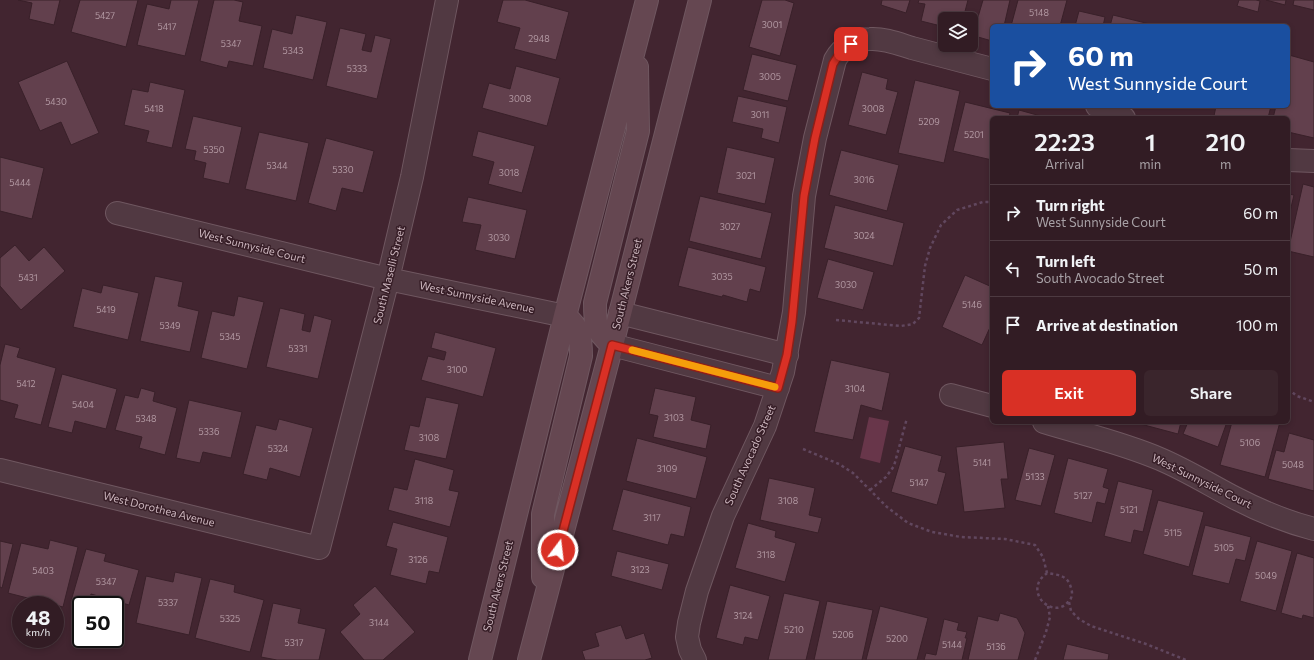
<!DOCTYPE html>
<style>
body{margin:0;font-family:Commissioner,sans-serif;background:#3a252c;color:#f1f3f6;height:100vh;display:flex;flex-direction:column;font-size:15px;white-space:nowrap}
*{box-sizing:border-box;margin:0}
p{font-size:13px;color:#a8a1a6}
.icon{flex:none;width:22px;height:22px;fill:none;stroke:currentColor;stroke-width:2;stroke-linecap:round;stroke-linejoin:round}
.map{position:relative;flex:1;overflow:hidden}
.panel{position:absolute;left:990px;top:116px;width:300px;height:308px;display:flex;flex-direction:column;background:#321c24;border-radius:6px;box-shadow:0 2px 6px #0003,0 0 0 1px #4d3a41}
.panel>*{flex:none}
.top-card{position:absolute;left:990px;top:24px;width:300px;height:84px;border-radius:6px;box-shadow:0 2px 6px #0003,0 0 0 1px #4d3a41;background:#1a4fa0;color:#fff;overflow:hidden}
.buttons{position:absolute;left:938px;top:12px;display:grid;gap:8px}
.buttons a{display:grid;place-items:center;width:40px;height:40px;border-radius:6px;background:#321c24;box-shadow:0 2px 6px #0003,0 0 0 1px #4d3a41;font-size:20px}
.speed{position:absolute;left:12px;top:596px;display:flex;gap:8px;font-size:20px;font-weight:700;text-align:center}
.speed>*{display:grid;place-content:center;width:52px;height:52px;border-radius:50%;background:#321c24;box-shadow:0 2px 6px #0003,0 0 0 1px #4d3a41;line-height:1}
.speed small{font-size:10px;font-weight:400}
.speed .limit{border:2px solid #111;border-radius:6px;background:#fff;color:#111}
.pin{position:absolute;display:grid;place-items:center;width:34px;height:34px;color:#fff;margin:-17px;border-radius:8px;box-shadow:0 2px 6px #0006}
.me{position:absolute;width:44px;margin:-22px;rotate:15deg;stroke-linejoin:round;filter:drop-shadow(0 0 3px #0008)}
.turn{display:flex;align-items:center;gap:14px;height:84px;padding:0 12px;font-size:18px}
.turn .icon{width:52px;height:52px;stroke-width:2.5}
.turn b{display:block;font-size:28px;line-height:34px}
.eta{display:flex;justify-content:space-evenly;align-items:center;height:68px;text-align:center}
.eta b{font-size:24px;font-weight:600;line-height:28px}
.primary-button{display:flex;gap:8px;margin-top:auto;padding:8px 12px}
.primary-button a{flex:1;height:46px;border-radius:6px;background:#d93025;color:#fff;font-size:16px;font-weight:600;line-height:46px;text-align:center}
.primary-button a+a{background:#3a252c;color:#f1f3f6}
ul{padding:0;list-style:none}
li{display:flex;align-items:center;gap:12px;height:56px;padding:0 12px;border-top:1px solid #4d3a41}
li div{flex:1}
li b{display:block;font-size:15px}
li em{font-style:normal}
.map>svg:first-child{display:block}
.water{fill:#68364a}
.building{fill:#62404d;stroke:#392029}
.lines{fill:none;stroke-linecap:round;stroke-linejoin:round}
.street-casing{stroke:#6f5760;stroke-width:24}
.secondary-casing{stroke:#6f5760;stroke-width:24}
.path{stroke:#61475e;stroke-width:2.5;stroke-dasharray:3 3;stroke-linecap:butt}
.street{stroke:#513942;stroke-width:22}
.secondary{stroke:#654751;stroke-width:22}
.route-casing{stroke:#8d1f18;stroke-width:10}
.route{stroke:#d93025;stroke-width:7}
.slow{stroke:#f59e0b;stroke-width:7}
.labels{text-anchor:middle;stroke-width:3;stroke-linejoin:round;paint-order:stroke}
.number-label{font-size:9px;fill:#b298a2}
.street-label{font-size:11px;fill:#ccb6be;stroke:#371e27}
</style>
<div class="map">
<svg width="1314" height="660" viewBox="0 0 1314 660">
<rect width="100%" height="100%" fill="#422530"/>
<path class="water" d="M869,417L889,421L880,463L860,458Z"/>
<path class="building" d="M18,0H60L54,25L29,19L32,3Z
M80,0H138L126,47L71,32Z
M171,0H199L185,56L137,45L147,4L169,9Z
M214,0H234L243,2L239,21L262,26L253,66L229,61L227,68L200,61Z
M503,0H525L569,12L556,60L514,49L520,28L497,22Z
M762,0H785L794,3L780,56L749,47Z
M882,0H910L906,13L881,5Z
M919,0H968L963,19H945V27L921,21L925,4L918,3Z
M983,0H1010L1004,26H992V41L971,35V19H968L969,15L978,17Z
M1018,0H1067L1060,26H1011Z
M1239,0H1256L1260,1L1258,12L1237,6Z
M1266,0H1286L1285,5Z
M1294,0H1314V10L1293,5Z
M1079,11L1105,17L1103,26H1075Z
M296,15L327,22L313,80L263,68L272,29L292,34Z
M1113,15L1154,25L1153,26H1110Z
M340,28L366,34L362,50L371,52L375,35L391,39L377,99L326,86Z
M752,54L797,65L788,101L743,90Z
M1289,55L1314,62V138L1288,132V118H1273L1276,106H1288V61Z
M67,61L99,133L71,145L61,122L40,131L18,82Z
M516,66L560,78L547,126L482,108L489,83L510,89Z
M862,72L888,79L886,89L898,92L886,135L848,125Z
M915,80L960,91L944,163L898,153Z
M150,82L185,90L172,148L146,142L149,131L124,125L132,89L148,92Z
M738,96L787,107L779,143L761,138L763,129L732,122Z
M965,102L1010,113L1009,118H992V160L953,151Z
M1216,106H1271L1268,118H1223L1214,116Z
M1019,110L1048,118H1017Z
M193,116L242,127L229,184L203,178L206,163L194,160L196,151L185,149Z
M478,131L535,146L522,193L488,184L494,162L472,156Z
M259,132L309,143L296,201L245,189Z
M326,138L374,151L363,193L342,188L336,211L308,203Z
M727,147L775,158L765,204L717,193Z
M841,150L899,165L887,211L829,195Z
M0,157L44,168L32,219L0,211Z
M1303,184L1314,187V257L1288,251Z
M1288,194L1294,195L1288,220Z
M700,196L772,213L761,259L689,241Z
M468,197L527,210L515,259L475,250L481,225L462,222Z
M835,205L904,223L893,266L824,248Z
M15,245L29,261L44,247L65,271L21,310L0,286V258Z
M688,247L766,267L760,292L750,289L747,302L723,295L722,297L678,286Z
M828,259L874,272L863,310L817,298Z
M965,275L992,287V323L982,345L942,327Z
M155,276L183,282L178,306L199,311L190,352L140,341Z
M103,285L139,293L128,340L73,327L82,288L101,293Z
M238,296L264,302L247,369L201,358L212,311L234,316Z
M280,308L305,314L302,330L310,332L314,315L332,320L318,379L266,367Z
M435,332L496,348L483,397L421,380L428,356L444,360L446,352L431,348Z
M5,344L20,348L17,357L56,368L41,425L14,418L18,405L0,400V365Z
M831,360L890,373L882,411L861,405L853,440L814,432Z
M62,374L117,389L106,429L75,421L72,433L48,427Z
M141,388L155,392L153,401L177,408L165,455L139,448L142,437L115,430L125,395L138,398Z
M655,388L696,397L691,420L711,425L706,449L653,437L658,416L649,414Z
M426,397L459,404L446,459L404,450L410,425L419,427Z
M189,400L242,412L231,458L203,452L200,463L176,458Z
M279,419L313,428L300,477L270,468L267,480L243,474L256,425L276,430Z
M1133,422H1181L1178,434Z
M1188,422L1195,423L1227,422L1218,447L1183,434Z
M1232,422H1280L1265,477L1220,465Z
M1289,433L1314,440V491L1268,479L1276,450L1284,452Z
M637,438L707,457L696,499L626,481Z
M1004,442L1008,479H1001L1005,508L964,512L956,447Z
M905,446L942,456L938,471L946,473L937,505L891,492Z
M1029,448L1055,455L1041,506L1015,500Z
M1068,458L1108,469L1103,487L1109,489L1105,504L1097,502L1092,523L1054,513Z
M415,459L454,470L449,490L459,492L450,527L388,510L394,487L407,490Z
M769,478L815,488L809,515L822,518L818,533L760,520Z
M1118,481L1153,490L1143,532L1134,530L1131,543L1104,536Z
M623,489L691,507L684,537L671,534L668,545L612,530Z
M1158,500L1204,512L1189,567L1143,554Z
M393,522L448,537L439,573L429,571L426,584L390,575L397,549L386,546Z
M748,523L776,531L775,537L796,543L785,582L735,568Z
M1205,525L1251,537L1245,561L1236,559L1229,584L1192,575Z
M50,540L78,547L63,607L8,593L21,543L48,549Z
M0,541L13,544L2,588L0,587Z
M1257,541L1292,551L1276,611L1240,601Z
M86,549L106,554L104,561L139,570L129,605L91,594L88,605L71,601Z
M617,551L669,564L662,590L611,576Z
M1297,553L1314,558V618L1303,615L1302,619L1281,613Z
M175,572L202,578L189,635L136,623L146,576L173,582Z
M210,579L235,585L234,592L264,600L250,652L195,638Z
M730,585L770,596L758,640L745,637L743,645L716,638Z
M375,586L415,632L383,660H364L340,632L360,614L353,605Z
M784,593L820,601L806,660H768Z
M827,601L873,610L862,660H814Z
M273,603L301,609L298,623L326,629L319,660H277L261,657Z
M880,606L928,618L917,660H866Z
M1000,613L1017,618L1025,633L1018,660H968L978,616L998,621Z
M944,619L959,623L957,630L967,632L965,638H967L962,660H924L926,653L936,655Z
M621,625L626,639L644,633L652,658L645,660H585L582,651L599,646L595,633Z
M1067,644L1109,654L1108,660H1063Z"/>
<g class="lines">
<g class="street-casing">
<path id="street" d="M1097,106L1124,118
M1288,160L1314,161
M117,213L388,279L565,316
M620,313L787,355
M612,345L778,388
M951,395L992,406
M1044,422C1083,434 1123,443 1160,459C1186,470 1210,485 1235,498C1260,511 1287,522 1314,529
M0,470L319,548L388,279L412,177L447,0
M695,660L690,650L687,637L689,623L697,591L723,516L765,426L783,372L794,312L804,196L815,138L835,60C842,47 856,39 870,39C884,38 899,44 912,48C939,55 965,62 992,69"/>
</g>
<g class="secondary-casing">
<path id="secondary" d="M612,345C595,330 595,325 595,303L638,131L637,67
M543,577V514L581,356C581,338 580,328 565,316
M480,660L565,316L647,0
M529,660L612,345L700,0"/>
</g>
<path class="path" d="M836,320L901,326L913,324L919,318L925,266L930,248L941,225L957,210L983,202H992
M1288,389L1297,396L1314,402
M803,449L839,464L853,473L887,507L908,523L932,532L961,537L1005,539L1035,545L1043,557L1047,573C1058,575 1068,575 1071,588C1073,593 1072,599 1068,602C1055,618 1029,598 1040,580C1042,577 1045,575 1047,573
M870,490L886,477L894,466L907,418
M1069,602L1071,611L1079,619L1091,626L1146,644L1186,660
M1035,660L1046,632L1050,617L1048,606"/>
<use href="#street" class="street"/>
<use href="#secondary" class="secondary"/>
</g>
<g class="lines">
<g class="route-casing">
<path id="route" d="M558,550L612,345L778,388L787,355L792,322L804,196L815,138L833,64L840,53L851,44"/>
</g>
<use href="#route" class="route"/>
<path class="slow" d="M632,350L775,387"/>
</g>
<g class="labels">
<g class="number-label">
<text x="1039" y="16">5148</text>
<text x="105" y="19">5427</text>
<text x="772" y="28">3001</text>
<text x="167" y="30">5417</text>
<text x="539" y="42">2948</text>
<text x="231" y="47">5347</text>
<text x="293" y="54">5343</text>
<text x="357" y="72">5333</text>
<text x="770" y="80">3005</text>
<text x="520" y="102">3008</text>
<text x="56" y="105">5430</text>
<text x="154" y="112">5418</text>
<text x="873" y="112">3008</text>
<text x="760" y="118">3011</text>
<text x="929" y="125">5209</text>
<text x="974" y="138">5201</text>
<text x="214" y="153">5350</text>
<text x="277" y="169">5344</text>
<text x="343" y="173">5330</text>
<text x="509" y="176">3018</text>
<text x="746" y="179">3021</text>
<text x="864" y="183">3016</text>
<text x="20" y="186">5444</text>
<text x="730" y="230">3027</text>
<text x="864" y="239">3024</text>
<text x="499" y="241">3030</text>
<text x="722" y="280">3035</text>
<text x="28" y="281">5431</text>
<text x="846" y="288">3030</text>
<text x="972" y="308">5146</text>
<text x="106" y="313">5419</text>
<text x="170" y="329">5349</text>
<text x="230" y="340">5345</text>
<text x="298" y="352">5331</text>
<text x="457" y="373">3100</text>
<text x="26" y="387">5412</text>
<text x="855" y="392">3104</text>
<text x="83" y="408">5404</text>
<text x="674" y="421">3103</text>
<text x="146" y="422">5348</text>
<text x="209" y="435">5336</text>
<text x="429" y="441">3108</text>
<text x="1250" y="446">5106</text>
<text x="278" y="452">5324</text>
<text x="982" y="466">5141</text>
<text x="1293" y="468">5048</text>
<text x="667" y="472">3109</text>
<text x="1035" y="480">5133</text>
<text x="919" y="486">5147</text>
<text x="1083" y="499">5127</text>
<text x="424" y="504">3118</text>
<text x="788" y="504">3108</text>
<text x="1129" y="513">5121</text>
<text x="652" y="521">3117</text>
<text x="1173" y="536">5115</text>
<text x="1224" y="551">5105</text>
<text x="766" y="558">3118</text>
<text x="418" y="563">3126</text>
<text x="640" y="573">3123</text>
<text x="43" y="574">5403</text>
<text x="1266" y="579">5049</text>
<text x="106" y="585">5347</text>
<text x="168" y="606">5337</text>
<text x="743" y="619">3124</text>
<text x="230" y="622">5325</text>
<text x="379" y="626">3144</text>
<text x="794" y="633">5210</text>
<text x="843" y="638">5206</text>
<text x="897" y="642">5200</text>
<text x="294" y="646">5317</text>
<text x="952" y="648">5144</text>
<text x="996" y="650">5136</text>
</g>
<g class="street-label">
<text transform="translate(252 246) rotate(14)" y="4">West Sunnyside Court</text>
<text transform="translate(389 275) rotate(-76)" y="4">South Maselli Street</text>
<text transform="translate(627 284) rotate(-76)" y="4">South Akers Street</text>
<text transform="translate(477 297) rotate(12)" y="4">West Sunnyside Avenue</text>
<text transform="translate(750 455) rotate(-66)" y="4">South Avocado Street</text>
<text transform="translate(1202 481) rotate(26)" y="4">West Sunnyside Court</text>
<text transform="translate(159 509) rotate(14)" y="4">West Dorothea Avenue</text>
<text transform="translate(498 586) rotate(-76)" y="4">South Akers Street</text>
</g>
</g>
</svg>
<div class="buttons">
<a><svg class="icon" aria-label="layers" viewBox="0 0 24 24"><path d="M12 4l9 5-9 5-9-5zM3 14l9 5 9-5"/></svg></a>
</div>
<div class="speed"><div>48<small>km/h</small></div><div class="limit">50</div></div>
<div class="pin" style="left:851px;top:44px;background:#d93025"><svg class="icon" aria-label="arrive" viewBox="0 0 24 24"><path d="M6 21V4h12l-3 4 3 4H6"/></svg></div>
<svg class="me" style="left:558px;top:550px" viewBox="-20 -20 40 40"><circle r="17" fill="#d93025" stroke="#fff" stroke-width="3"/><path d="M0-11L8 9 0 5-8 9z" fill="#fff"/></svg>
<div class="top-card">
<div class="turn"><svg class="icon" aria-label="right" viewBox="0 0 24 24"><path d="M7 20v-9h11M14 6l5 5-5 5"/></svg><div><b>60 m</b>West Sunnyside Court</div></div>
</div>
<section class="panel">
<div class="eta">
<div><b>22:23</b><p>Arrival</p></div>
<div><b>1</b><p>min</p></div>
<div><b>210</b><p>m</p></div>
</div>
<ul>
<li><svg class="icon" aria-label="right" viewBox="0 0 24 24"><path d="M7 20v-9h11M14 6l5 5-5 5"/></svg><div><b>Turn right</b><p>West Sunnyside Court</p></div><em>60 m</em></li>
<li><svg class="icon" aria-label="left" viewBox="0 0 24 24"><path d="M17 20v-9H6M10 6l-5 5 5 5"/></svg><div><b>Turn left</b><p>South Avocado Street</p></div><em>50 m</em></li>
<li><svg class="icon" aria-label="arrive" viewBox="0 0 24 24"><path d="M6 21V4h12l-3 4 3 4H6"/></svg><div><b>Arrive at destination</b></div><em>100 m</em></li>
</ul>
<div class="primary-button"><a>Exit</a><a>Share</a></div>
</section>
</div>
